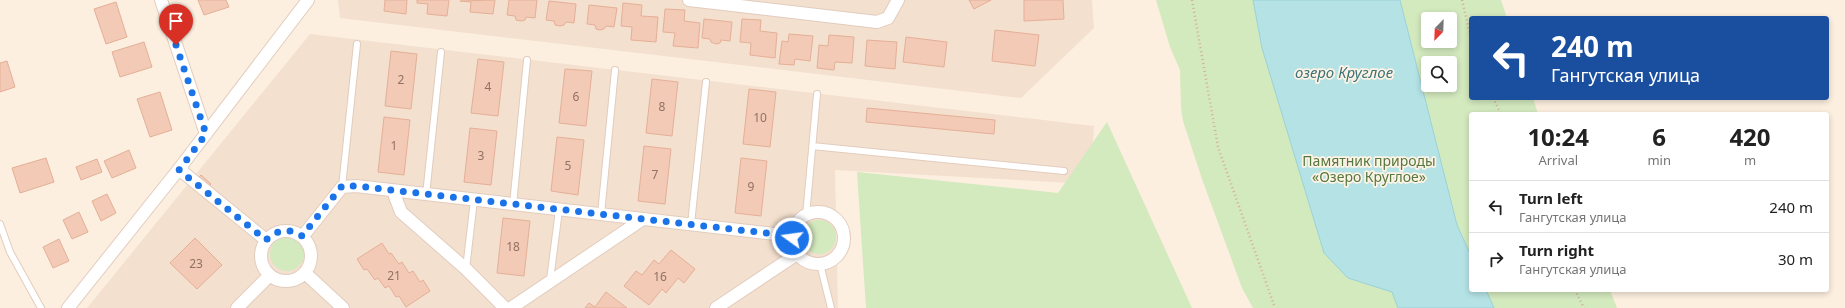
<!DOCTYPE html>
<meta charset="utf-8">
<style>
body{margin:0;font-family:"Noto Sans",sans-serif;background:#f6f6f6;color:#222;height:100vh;display:flex;flex-direction:column;font-size:15px;white-space:nowrap}
*{box-sizing:border-box;margin:0}
p{font-size:13px;color:#767676}
.icon{flex:none;width:22px;height:22px;fill:none;stroke:currentColor;stroke-width:2;stroke-linecap:round;stroke-linejoin:round}
.map{position:relative;flex:1;overflow:hidden}
.panel{position:absolute;left:1469px;top:112px;width:360px;height:180px;display:flex;flex-direction:column;background:#fff;border-radius:4px;box-shadow:0 2px 6px #0003}
.panel>*{flex:none}
.hud{position:absolute;left:1469px;top:16px;width:360px;height:84px;border-radius:4px;box-shadow:0 2px 6px #0003;background:#1a4fa0;color:#fff;overflow:hidden}
.needle{width:26px;rotate:203deg}
.buttons{position:absolute;left:1421px;top:12px;display:grid;gap:8px}
.buttons a{display:grid;place-items:center;width:36px;height:36px;border-radius:4px;background:#fff;box-shadow:0 2px 6px #0003;font-size:20px}
.pin{position:absolute;display:grid;place-items:center;width:34px;height:34px;color:#fff;margin:-41px -17px;border-radius:50% 50% 50% 0;rotate:-45deg;box-shadow:0 0 4px #0007}
.pin .icon{rotate:45deg}
.me{position:absolute;width:44px;margin:-22px;rotate:284deg;stroke-linejoin:round;filter:drop-shadow(0 0 3px #0008)}
.turn{display:flex;align-items:center;gap:14px;height:84px;padding:0 16px;font-size:18px}
.turn .icon{width:52px;height:52px;stroke-width:2.5}
.turn b{display:block;font-size:28px;line-height:34px}
.eta{display:flex;justify-content:space-evenly;align-items:center;height:68px;text-align:center}
.eta b{font-size:24px;font-weight:700;line-height:28px}
ul{padding:0;list-style:none}
li{display:flex;align-items:center;gap:12px;height:52px;padding:0 16px;border-top:1px solid #e0e0e0}
li div{flex:1}
li b{display:block;font-size:15px}
li em{font-style:normal}
.map>svg:first-child{display:block}
.residential{fill:#f4e0ce}
.green{fill:#d3e9be;fill-rule:evenodd}
.water{fill:#b4e2e5;stroke:#9ad2d7}
.building{fill:#f2cab6;stroke:#e5af97}
.lines{fill:none;stroke-linecap:round;stroke-linejoin:round}
.lane-casing{stroke:#e2ccbe;stroke-width:8}
.street-casing{stroke:#e2ccbe;stroke-width:14}
.path{stroke:#d6ad9a;stroke-width:2.5;stroke-dasharray:1 3;stroke-linecap:butt}
.lane{stroke:#fff;stroke-width:6}
.street{stroke:#fff;stroke-width:12}
.route{stroke:#1a73e8;stroke-width:7;stroke-dasharray:0 12.6}
.labels{text-anchor:middle;stroke-width:3.5;stroke-linejoin:round;paint-order:stroke}
.number-label{font-size:12px;fill:#927163}
.park-label{font-size:14px;fill:#54783f;stroke:#fff3e5}
.water-label{font-size:15px;font-style:italic;fill:#3b7378;stroke:#fff3e5}
</style>
<div class="map">
<svg width="1845" height="308" viewBox="0 0 1845 308">
<rect width="100%" height="100%" fill="#fcefdf"/>
<path class="residential" d="M338,0H1092L1094,28L1021,98L340,18Z
M310,34L1094,126L1090,184L835,170L838,308H87Z"/>
<path class="green" d="M1156,0H1501L1507,18H1471V98H1533L1538,114H1471V290H1610L1617,308H1253L1242,288L1202,179L1183,121L1181,108L1180,70L1170,47ZM1428,19H1450V41H1428ZM1428,63H1450V85H1428Z
M1107,122L1192,308H866L857,172L1058,193Z
M802 237a17 17 0 1 1 34 0a17 17 0 1 1-34 0Z
M270 254a17 17 0 1 1 34 0a17 17 0 1 1-34 0Z"/>
<path class="water" d="M1253,0H1400L1457,225L1471,256V290H1486L1494,308H1398L1392,292L1348,278L1324,253L1262,48Z"/>
<path class="building" d="M198,0H226L229,7L204,15Z
M385,0H407L406,14L384,11Z
M417,0H449L447,16L427,14L428,4L417,3Z
M495,0L493,14L470,12L471,2L460,1Z
M509,0H537L535,18L526,17L525,20L521,21L516,20L515,16L507,15Z
M969,0H991L974,9Z
M1024,0H1063L1064,19L1024,21Z
M549,1L576,4L574,23L566,22L564,25L560,26L555,25L554,21L546,20Z
M116,2L127,37L106,44L94,9Z
M623,3L642,5L641,16L658,17L656,42L631,40L632,27L621,26Z
M589,5L617,8L614,27L606,26L604,29L600,30L596,29L595,25L587,24Z
M665,9L685,10L684,21L700,23L698,48L673,46L675,33L663,32Z
M704,19L732,22L730,41L721,40L720,43L716,44L711,42L710,39L702,38Z
M742,19L761,20L760,31L777,33L775,58L750,55L751,43L740,42Z
M995,30L1039,35L1035,66L992,61Z
M789,34L813,36L810,61L795,59L794,65L779,64L782,41L788,42Z
M829,35L854,37L852,63L835,62L834,70L817,68L819,45L828,46Z
M906,37L947,42L944,67L903,62Z
M867,40L897,42L895,69L865,66Z
M144,42L152,67L120,77L112,52Z
M391,51L417,54L411,109L385,106Z
M478,59L504,62L498,116L471,113Z
M7,61L15,87L0,92V63Z
M565,69L592,71L586,126L559,123Z
M652,79L678,82L672,136L646,133Z
M749,89L776,92L770,147L743,144Z
M160,92L172,130L150,137L137,99Z
M867,108L995,120L994,134L866,122Z
M384,117L410,120L404,175L378,172Z
M470,128L497,131L491,185L464,182Z
M557,137L584,140L578,195L551,191Z
M644,146L671,149L665,204L638,201Z
M129,150L136,168L112,178L104,161Z
M46,158L54,182L20,193L12,168Z
M741,158L767,161L761,216L735,213Z
M97,159L102,172L81,180L76,167Z
M201,175L211,184L202,194L192,185Z
M107,194L116,213L101,221L92,201Z
M79,212L88,232L72,239L63,220Z
M503,218L530,221L524,276L497,273Z
M195,238L222,265L197,289L170,263Z
M59,239L69,261L53,268L43,247Z
M382,243L389,254L391,253L399,264L402,262L409,273L413,271L420,282L423,280L430,291L406,307L399,296L396,297L389,286L385,288L378,278L375,280L367,269L364,270L357,259Z
M671,250L695,269L684,283L678,278L666,293L662,289L649,305L624,286L636,271L642,275L654,260L659,264Z
M606,292L627,308H585L589,303L595,307Z"/>
<g class="lines">
<g class="lane-casing">
<path id="lane" d="M812,146L1064,171
M342,187L357,44
M426,195L441,52
M513,205L527,60
M601,214L615,70
M806,216L817,94
M0,224L10,252L41,308
M691,224L706,82
M820,264L831,308
M466,269L474,200
M550,280L559,210"/>
</g>
<g class="street-casing">
<path id="street" d="M161,0L206,134
M689,0L877,22L888,18L898,0
M179,169L266,240
M393,191L401,212L466,269L505,308
M792 238a26 26 0 1 1 52 0a26 26 0 1 1-52 0Z
M261 256a25 25 0 1 1 50 0a25 25 0 1 1-50 0Z
M303,236L342,187L356,186L792,236
M305,273L343,308
M68,308L179,169L308,0
M237,308L270,275
M511,308L643,219
M716,308L797,254"/>
</g>
<path class="path" d="M1192,0L1218,147L1275,308
M1462,0L1471,39
M1493,98L1501,114
M1575,290L1584,308"/>
<use href="#lane" class="lane"/>
<use href="#street" class="street"/>
</g>
<g class="lines">
<path class="route" d="M176,45L206,134L179,170L266,240C278,229 289,228 302,236L342,186H356L792,236V238"/>
</g>
<g class="labels">
<g class="number-label">
<text x="401" y="84">2</text>
<text x="488" y="91">4</text>
<text x="576" y="101">6</text>
<text x="662" y="111">8</text>
<text x="760" y="122">10</text>
<text x="394" y="150">1</text>
<text x="481" y="160">3</text>
<text x="568" y="170">5</text>
<text x="655" y="179">7</text>
<text x="751" y="191">9</text>
<text x="513" y="251">18</text>
<text x="196" y="268">23</text>
<text x="394" y="280">21</text>
<text x="660" y="281">16</text>
</g>
<g class="park-label">
<text x="1369" y="166">Памятник природы<tspan x="1369" dy="16">«Озеро Круглое»</tspan></text>
</g>
<g class="water-label">
<text x="1344" y="78">озеро Круглое</text>
</g>
</g>
</svg>
<div class="buttons">
<a><svg class="needle" viewBox="-14 -14 28 28"><path d="M0-13l5 13h-10z" fill="#e53935"/><path d="M0 13l5-13h-10z" fill="#767676"/></svg></a>
<a><svg class="icon" aria-label="search" viewBox="0 0 24 24"><circle cx="10" cy="10" r="6"/><path d="M15 15l6 6"/></svg></a>
</div>
<div class="pin" style="left:176px;top:45px;background:#d93025"><svg class="icon" aria-label="arrive" viewBox="0 0 24 24"><path d="M6 21V4h12l-3 4 3 4H6"/></svg></div>
<svg class="me" style="left:792px;top:238px" viewBox="-20 -20 40 40"><circle r="17" fill="#1a73e8" stroke="#fff" stroke-width="3"/><path d="M0-11L8 9 0 5-8 9z" fill="#fff"/></svg>
<div class="hud">
<div class="turn"><svg class="icon" aria-label="left" viewBox="0 0 24 24"><path d="M17 20v-9H6M10 6l-5 5 5 5"/></svg><div><b>240 m</b>Гангутская улица</div></div>
</div>
<section class="panel">
<div class="eta">
<div><b>10:24</b><p>Arrival</p></div>
<div><b>6</b><p>min</p></div>
<div><b>420</b><p>m</p></div>
</div>
<ul>
<li><svg class="icon" aria-label="left" viewBox="0 0 24 24"><path d="M17 20v-9H6M10 6l-5 5 5 5"/></svg><div><b>Turn left</b><p>Гангутская улица</p></div><em>240 m</em></li>
<li><svg class="icon" aria-label="right" viewBox="0 0 24 24"><path d="M7 20v-9h11M14 6l5 5-5 5"/></svg><div><b>Turn right</b><p>Гангутская улица</p></div><em>30 m</em></li>
</ul>
</section>
</div>
